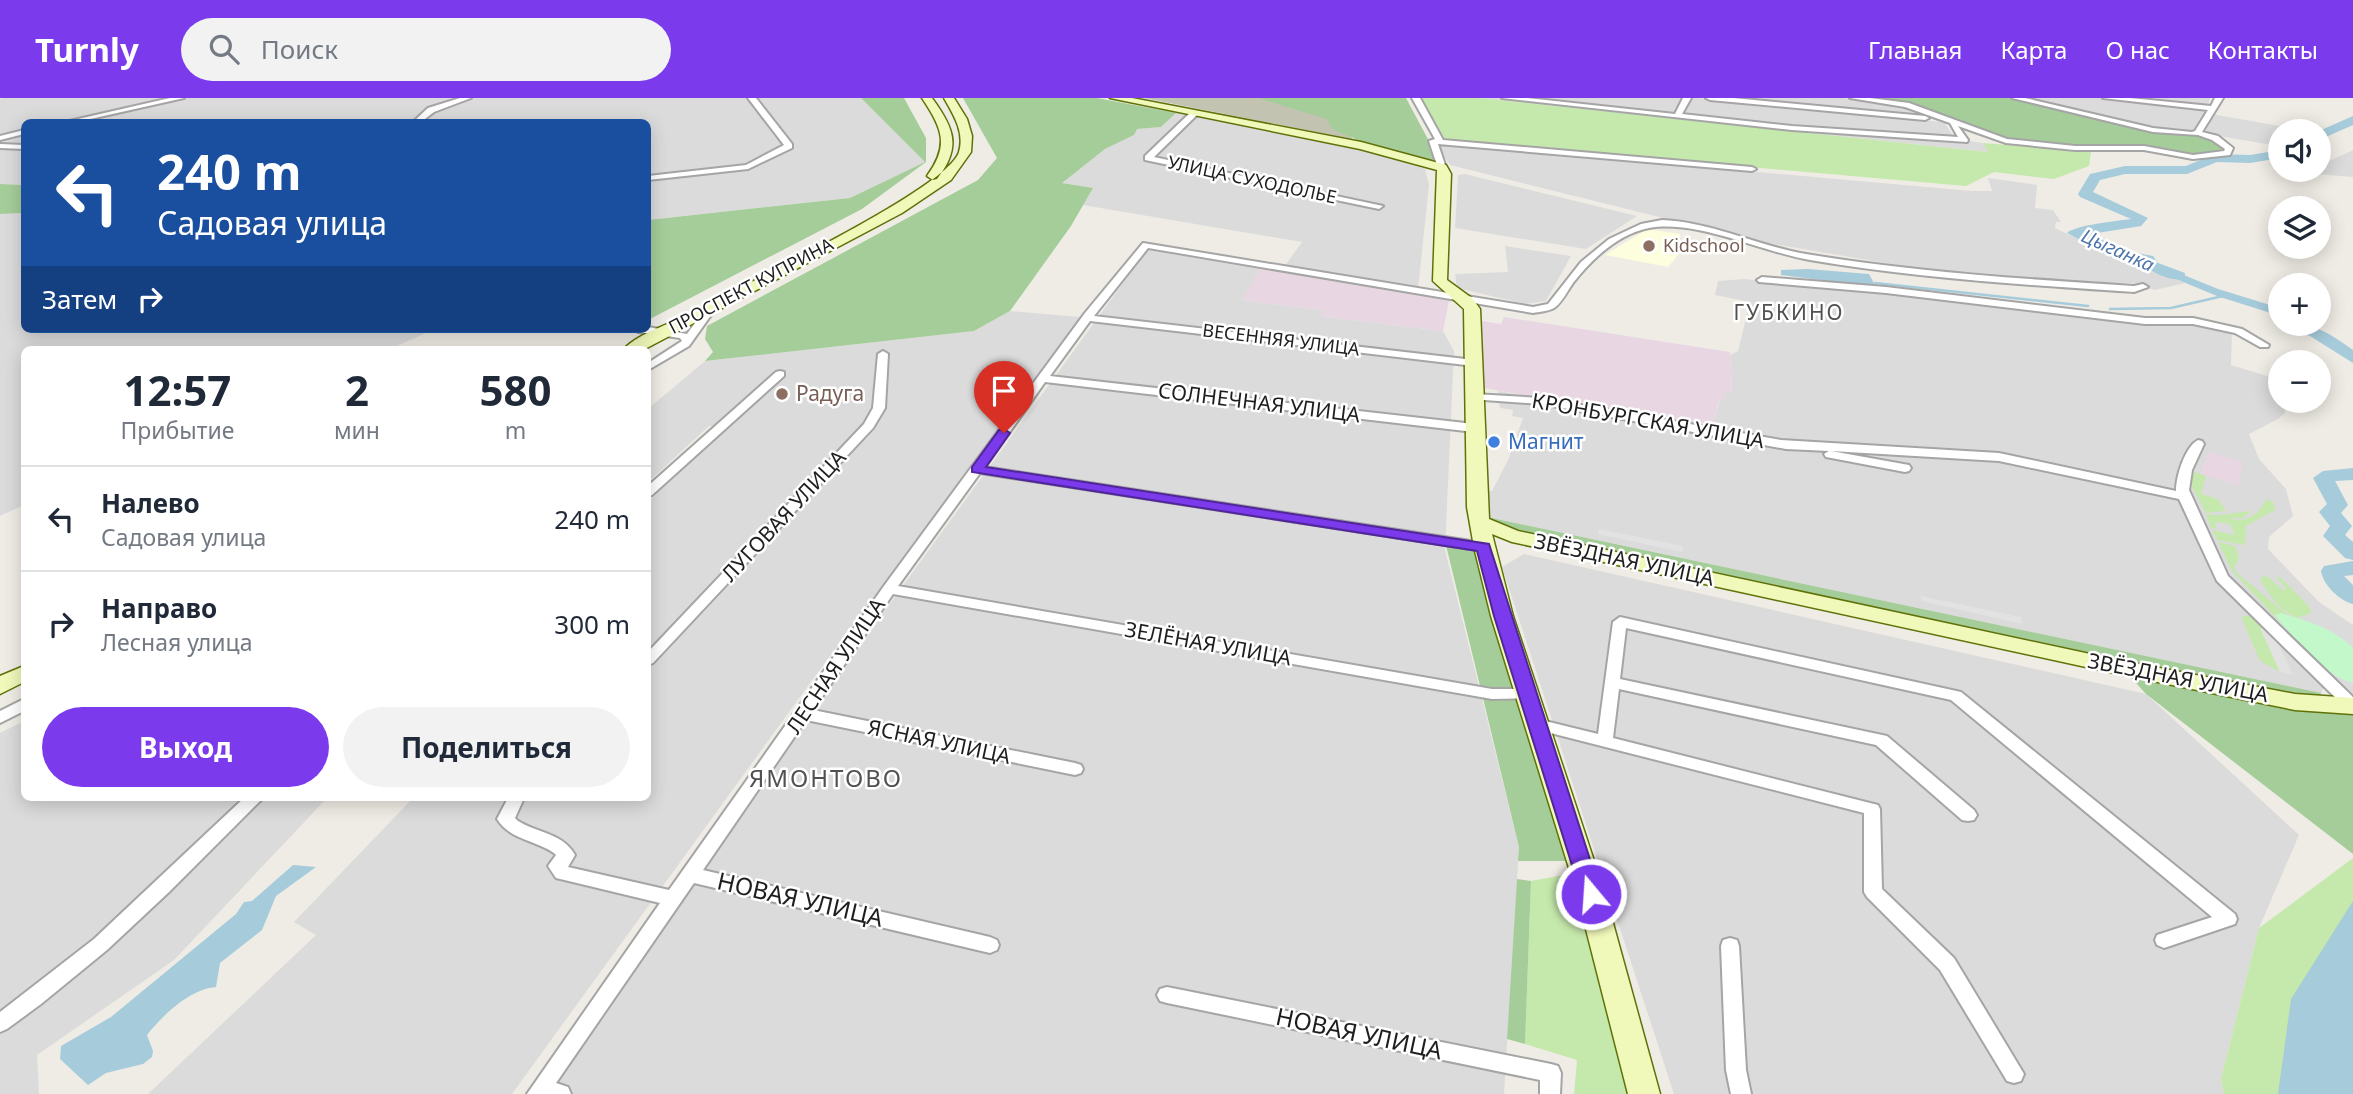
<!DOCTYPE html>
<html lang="ru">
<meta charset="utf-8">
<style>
body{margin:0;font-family:"Noto Sans",sans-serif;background:#f2f2f3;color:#1f2937;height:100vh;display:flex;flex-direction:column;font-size:26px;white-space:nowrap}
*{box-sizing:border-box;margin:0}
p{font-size:23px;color:#747a83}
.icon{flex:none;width:38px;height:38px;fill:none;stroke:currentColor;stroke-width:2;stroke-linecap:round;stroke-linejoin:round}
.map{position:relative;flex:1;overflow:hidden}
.panel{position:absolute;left:21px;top:248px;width:630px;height:455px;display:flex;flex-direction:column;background:#fff;border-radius:10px;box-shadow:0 4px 18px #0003}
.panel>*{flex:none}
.hud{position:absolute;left:21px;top:21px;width:630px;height:214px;border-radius:10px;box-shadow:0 4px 18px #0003;background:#1a4fa0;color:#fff;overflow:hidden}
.controls{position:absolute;left:2268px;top:21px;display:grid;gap:14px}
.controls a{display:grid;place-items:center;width:63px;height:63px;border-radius:50%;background:#fff;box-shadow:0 4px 18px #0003;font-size:35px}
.pin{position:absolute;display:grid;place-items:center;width:60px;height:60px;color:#fff;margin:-72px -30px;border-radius:50% 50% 50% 0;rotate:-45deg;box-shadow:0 0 7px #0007}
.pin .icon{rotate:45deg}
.me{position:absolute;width:77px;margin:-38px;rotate:342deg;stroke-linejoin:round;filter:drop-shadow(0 0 5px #0008)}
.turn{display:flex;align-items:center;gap:24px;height:147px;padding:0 21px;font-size:32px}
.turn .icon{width:91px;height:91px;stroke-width:2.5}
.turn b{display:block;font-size:49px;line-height:60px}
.then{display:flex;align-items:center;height:66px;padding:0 21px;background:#0003;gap:14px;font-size:26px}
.eta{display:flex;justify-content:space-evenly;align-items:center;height:119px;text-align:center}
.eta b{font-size:42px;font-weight:700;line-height:49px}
.cta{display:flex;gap:14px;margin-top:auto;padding:14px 21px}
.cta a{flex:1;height:80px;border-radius:42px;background:#7c3aed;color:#fff;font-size:28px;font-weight:700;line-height:80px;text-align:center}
.cta a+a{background:#f2f2f3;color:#1f2937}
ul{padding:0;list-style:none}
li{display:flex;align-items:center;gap:21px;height:105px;padding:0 21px;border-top:2px solid #e0e1e3}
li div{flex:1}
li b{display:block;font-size:26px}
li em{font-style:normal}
header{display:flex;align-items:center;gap:42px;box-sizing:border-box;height:98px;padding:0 35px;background:#7c3aed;color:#fff}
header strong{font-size:33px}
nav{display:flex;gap:38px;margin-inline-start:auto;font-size:24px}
.search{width:490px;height:63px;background:#f2f2f3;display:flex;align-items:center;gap:18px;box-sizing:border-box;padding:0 24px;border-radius:38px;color:#747a83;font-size:26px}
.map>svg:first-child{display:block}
.residential{fill:#dcdbdb}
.industrial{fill:#e8d7e3}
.education{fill:#fcfede}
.construction{fill:#c2c3b0}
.grass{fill:#c5e8ac}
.forest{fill:#a5cd9a}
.park{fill:#c3f8cb}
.parking{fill:#e2e2e2}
.water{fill:#a6cbdb}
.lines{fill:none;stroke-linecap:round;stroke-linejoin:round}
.stream{stroke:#a6cbdb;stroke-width:2.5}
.river{fill:#a6cbdb;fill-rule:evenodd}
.street-casing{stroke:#a5a5a5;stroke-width:4}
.secondary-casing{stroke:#5f7208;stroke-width:3}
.street{fill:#fff;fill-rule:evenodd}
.secondary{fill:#f0f8ba;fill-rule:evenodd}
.route{fill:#7c3aed;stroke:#51269a;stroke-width:2}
.education-dot{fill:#8d6e63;stroke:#fff;stroke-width:2.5}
.shop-dot{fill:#3f7fe0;stroke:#fff;stroke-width:2.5}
.labels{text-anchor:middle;stroke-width:5;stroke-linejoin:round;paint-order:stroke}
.far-street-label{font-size:18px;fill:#1e1e1e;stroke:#fff}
.far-education-label{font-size:18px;fill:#785e54;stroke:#fff;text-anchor:start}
.far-water-label{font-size:19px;font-style:italic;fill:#4d75ab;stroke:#fff}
.far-quarter-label{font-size:21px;letter-spacing:2px;fill:#515151;stroke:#fff}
.education-label{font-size:21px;fill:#785e54;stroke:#fff;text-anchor:start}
.street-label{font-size:21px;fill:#1e1e1e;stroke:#fff}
.shop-label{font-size:21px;fill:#366cbe;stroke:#fff;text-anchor:start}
.quarter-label{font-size:24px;letter-spacing:2px;fill:#515151;stroke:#fff}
.near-street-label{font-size:24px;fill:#1e1e1e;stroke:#fff}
</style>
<header>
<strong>Turnly</strong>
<div class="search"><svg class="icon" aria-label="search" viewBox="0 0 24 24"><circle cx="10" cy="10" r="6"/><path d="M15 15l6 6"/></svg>Поиск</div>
<nav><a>Главная</a><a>Карта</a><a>О нас</a><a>Контакты</a></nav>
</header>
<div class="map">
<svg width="2353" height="996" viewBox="0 0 2353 996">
<rect width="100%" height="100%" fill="#efece5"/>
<path class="residential" d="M4,0H861L925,64L850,100L648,122V24H24V87L0,86V1Z
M1479,0H1697L1762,9L1944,24L1955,41L1983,45L1989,54Z
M1720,0H1843L1911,11L1918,18Z
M2020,0H2210L2206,15L2297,31L2280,33V41L2272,47L2190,33H2173Z
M1176,15L1366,52L1425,71L1429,87L1418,192L1284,169L1302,144L1083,107L1092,90L1061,85L1105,51L1134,37L1136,31L1161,29Z
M1444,46L1971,93H1992L1988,80L2037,87L2035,110L2053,112L2061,124H2056L2055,130L2109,156L2185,185L2155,192L2133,185L2041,184L1938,174L1756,143L1450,67L1437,48Z
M2353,52V79L2305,75L2319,72V68Z
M1465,76L1637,118L1586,151L1455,130L1458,77Z
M24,115V231H435L388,252H24V407L0,418V116Z
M1505,148L1571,158L1546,203L1525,206L1457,190L1455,176L1508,174Z
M1147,152L1260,171L1243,202L1323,212L1321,218L1443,233L1454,253L1445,452L1519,749L1504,996H547L801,628Z
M1744,181L2032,208L2154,226L2183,224L2232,233L2231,267L2280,282V303H2284L2285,315L2278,321L2249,336L2259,361L2286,391L2293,418L2269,439L2268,451L2319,504L2353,527V596L2342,588H2324L2321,595L1487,419V393H1492L1508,362L1523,320L1512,318L1513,312L1500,310L1498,293L1712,327L1723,292L1732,294L1730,257L1738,253L1750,204L1715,197L1718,183Z
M1010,213L1081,219L810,585L512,996H148L316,837L294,824L413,700H648V404L724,329L709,328L648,384V311L705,263L974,233Z
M1524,456L2146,596L2299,737L2259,830L2221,981L2224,996H1674L1502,469Z
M24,623V700H244L51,882L0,915V635Z
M265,700H327L174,862L37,957L39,996H0V930L49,901Z"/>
<path class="industrial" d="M1260,171L1449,203L1443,233L1321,218L1322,212L1242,202Z
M1504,219L1730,254L1732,294L1724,292L1726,299L1719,303L1712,327L1709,328L1483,290L1482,223L1501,226Z
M2209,354L2243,364L2238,387L2200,376Z"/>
<path class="education" d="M1647,131L1680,136L1679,156L1668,169L1605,157Z"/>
<path class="construction" d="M1144,0H1335L1352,41Z"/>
<path class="grass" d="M1418,0H1479L1988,54L1983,45L2091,54L2089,68L2054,81L1994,74L1966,88L1441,42Z
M2195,374L2206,378L2201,396L2218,401L2226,413L2206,415L2191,387L2192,376Z
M2266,401L2274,405L2275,412L2246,428L2245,447L2217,442L2212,432L2235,437L2230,426L2215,424L2216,431L2211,430L2206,416C2222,419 2235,414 2252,413L2242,420H2228C2244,426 2260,417 2266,401Z
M2218,444L2235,448L2239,460L2234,470L2237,475L2288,517L2275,518L2280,524L2232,473Z
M2263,478L2268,479L2284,493L2286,491L2276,479H2280L2309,508L2311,515L2298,520C2281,515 2269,496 2260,482Z
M2252,517L2270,532L2261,530L2280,574L2260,563L2241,519Z
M2353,760V996H2224L2221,981L2259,830Z
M1579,774L1636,996H1574L1577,962L1525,946L1531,783Z"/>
<path class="forest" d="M861,0H904L926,40V64L862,111L648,222V122L850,100L925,64Z
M963,0H1097L1176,15L1161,29L1137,31L1134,37L1105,51L1062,85L1093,90L1071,128L1010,213L974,233L705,263L713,254L705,241L707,228L978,82L997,60Z
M1258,0H1406L1439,62L1436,65L1367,46L1332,31L1327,21Z
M1863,0H2010L2156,34L2204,37L2215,42L2222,51L2215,56H2198L2148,49L2068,48L2002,41L1926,12Z
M0,86L24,87V115L0,116Z
M1487,419L2321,595L2320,598L2264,593L1522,436L1489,423Z
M1445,443L1475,448L1577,763H1518L1519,749Z
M2128,576L2294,612L2353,614V756L2146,596Z
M1517,781L1531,783L1525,946L1507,941Z"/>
<path class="park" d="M2281,515C2307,523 2333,530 2353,550V585C2324,578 2301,546 2280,524L2275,517Z"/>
<path class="parking" d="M1599,431L1683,448L1682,454L1598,436Z
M1921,498L2021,519L2023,526L1921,503Z
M2260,530L2272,532L2293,577L2280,574Z"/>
<path class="water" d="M2159,167L2218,191L2280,210V218L2217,198L2147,169Z
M1808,171L1869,176L1876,189L1781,177V172Z
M293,767L316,769L276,798L262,832L220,865L216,889C190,891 163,917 147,937L153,953L152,959L143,966L106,975L88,987L60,961L61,948L111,919L236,816L244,804L252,803Z
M2353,803V996H2278L2291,901Z"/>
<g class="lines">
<path class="stream" d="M1875,185L2088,208
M2110,211L2171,210L2223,198"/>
<path class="river" d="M2353,18V27L2319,42V33Z
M2280,52V60L2250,65L2217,64L2187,76H2125L2100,82L2093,94L2148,120L2141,128L2091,136L2121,152L2153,158L2158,165L2185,175V181C2172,184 2151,175 2143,165L2112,159L2067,135C2075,127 2117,123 2131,121L2080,99L2078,96L2090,76L2125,68H2186L2215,56L2250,57Z
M2284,226C2317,226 2327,234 2353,252V265L2310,238L2286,230Z
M2353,370V382L2335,383L2348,407L2341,415L2352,428L2345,437L2353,444V462L2345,460L2323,438L2330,428L2319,414L2327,406L2313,380L2323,373Z
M2353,463V477L2344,478L2353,487V506C2340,503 2323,487 2321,473L2324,468Z"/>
<g class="street-casing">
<path id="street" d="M170,0H184L77,24H65Z
M460,0H471L434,14L421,24H413L428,10Z
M748,0H756L792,46V50L748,71L648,82V78L746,67L784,47Z
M1412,0H1420L1443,42L1752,69L1756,71L1752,73L1438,46L1446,70L1442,72L1438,70L1429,43L1435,41Z
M1502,0H1527L1675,16L1683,0H1691L1682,16L1792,28L1958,39L1950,25L1905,9L1850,0H1870L1909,5L2007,41L2075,48H2144L2193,57L2224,53L2225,51L2212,42L2198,37L2153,34L2012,0H2025L2153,30L2192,34L2195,33L2208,12L2103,0H2130L2211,8L2215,0H2223L2202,34L2218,38L2233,50L2230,57L2193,61L2144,52H2075L2006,45L1958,28L1968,42L1967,44L1792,32Z
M1706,0H1733L1925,18L1929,20L1925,22L1710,2Z
M1192,13L1199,15L1154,59L1383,108L1379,111L1145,62V58Z
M24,32V36L0,42V38Z
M0,46L24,47V51L0,50Z
M1662,122C1712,124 1758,148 1806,156C1915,174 2024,181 2134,188L2143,186L2148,189L2134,194C2026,187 1917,180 1810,162C1762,154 1696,121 1649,130C1618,136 1592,161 1573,185C1568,192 1561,206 1554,210C1549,213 1539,214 1533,215L1148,150L1094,218L1474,262L1479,265L1474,268L1090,223L1050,278L1474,326L1480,330L1474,334L1045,284L985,369L1484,445L1489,446L1491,449L1489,452L1484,453L980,375L898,488L1492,591H1527L1532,592L1535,596L1532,600L1492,601L893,496L813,612L1075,665L1081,667L1083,671L1081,675L1075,677L806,622L703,772L990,839L997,842L999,847L997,852L990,855L694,785L556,985L568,989L571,996H527L660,805L556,780L548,768L556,757L554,755C535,742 510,742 497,721L508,700H524L515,720L518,723C537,735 563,735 575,757L568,769L669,792L884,488L1085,215L1143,145L1533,209L1548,206L1581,164L1609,141L1641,126Z
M1762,179L1886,189L2145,220H2193L2242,231L2269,247L2268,249H2260L2235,235L2193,226H2145L1886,195L1759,184L1757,182Z
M711,207L716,210L689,248L648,272V265L682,243L680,240L638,234L633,231H648V229L687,236L707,208Z
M883,253L888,256L885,310L873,330L653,565L648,567V554L864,326L873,310L878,256Z
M780,273L784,274V278L652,397L648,398V388L776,274Z
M1474,296L1541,300L1781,342L1999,355L2176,393C2176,378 2185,349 2198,342L2202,343L2204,346L2192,372L2189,392L2228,478L2353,599V613L2348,612L2217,483L2179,401L1999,363L1831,353L1909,367L1911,370L1909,373L1905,374L1826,359L1824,356L1829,353L1786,351L1541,306L1470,301V297Z
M1620,519L1961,594L2235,816L2237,821L2235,826L2164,850L2157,847L2155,842L2157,837L2212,819L1951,602L1626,530L1620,581L1887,638L1974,712L1977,717L1974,722L1968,723L1962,722L1876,647L1619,591L1613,640L1878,707L1880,711L1882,791L1954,860L2024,976L2021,983L2014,985L2007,983L1940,872L1867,799L1864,794V715L1531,630L1529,626L1531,622L1537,621L1598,636L1613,524Z
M24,601V613L0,625V613Z
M244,700H263L169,794L107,852L41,906L7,931L0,934V914L94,841Z
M1730,840L1737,842L1739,848L1746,972L1751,996H1731L1726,972L1721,848L1723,842Z
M1167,889L1551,966L1558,968L1561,975L1560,996H1540V982L1167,905L1160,903L1157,897L1160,891Z"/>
</g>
<g class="secondary-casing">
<path id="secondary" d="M922,0H932C954,30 962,49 937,81L933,82L927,78C950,47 942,30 922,0Z
M944,0H954L967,21L972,38L971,54L951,82L902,115L643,252H623C636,237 665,228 683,219C729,194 947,92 959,54C965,34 953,16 944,0Z
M1110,0H1132L1361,44L1446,67L1451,76L1447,182L1473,201L1480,211L1489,421L1518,433L2118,562L2295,596L2353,600V616L2295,612L2118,576L1512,444L1492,436L1513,518L1605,796L1660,996H1628L1577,796L1491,518L1474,449L1467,409L1464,211L1433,183L1437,72L1360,51Z
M24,568V584L0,596V578Z"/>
</g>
<use href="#street" class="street"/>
<use href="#secondary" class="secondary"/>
</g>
<path class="route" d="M1004,331L1010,335L986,369L1489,446L1601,796L1598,802H1584L1581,796L1494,518L1477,453L972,374V369L999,332Z"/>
<g class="education-dot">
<circle cx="1649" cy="148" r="7"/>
<circle cx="782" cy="296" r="7"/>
</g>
<circle class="shop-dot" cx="1494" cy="344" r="7"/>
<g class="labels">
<g class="far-street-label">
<text transform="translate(1252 82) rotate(12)" y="6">УЛИЦА СУХОДОЛЬЕ</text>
<text transform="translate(751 188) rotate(-28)" y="6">ПРОСПЕКТ КУПРИНА</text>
<text transform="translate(1281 242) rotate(7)" y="6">ВЕСЕННЯЯ УЛИЦА</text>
</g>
<g class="far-education-label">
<text x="1663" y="154">Kidschool</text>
</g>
<g class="far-water-label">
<text transform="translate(2118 152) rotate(24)" y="7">Цыганка</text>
</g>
<g class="far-quarter-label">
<text x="1789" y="222">ГУБКИНО</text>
</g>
<g class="education-label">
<text x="796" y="303">Радуга</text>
</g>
<g class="street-label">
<text transform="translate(1259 305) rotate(7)" y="7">СОЛНЕЧНАЯ УЛИЦА</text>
<text transform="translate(1648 323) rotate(10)" y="7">КРОНБУРГСКАЯ УЛИЦА</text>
<text transform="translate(784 418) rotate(-47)" y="7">ЛУГОВАЯ УЛИЦА</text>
<text transform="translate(1624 462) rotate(12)" y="7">ЗВЁЗДНАЯ УЛИЦА</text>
<text transform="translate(1208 546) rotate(10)" y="7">ЗЕЛЁНАЯ УЛИЦА</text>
<text transform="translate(836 568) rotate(-56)" y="7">ЛЕСНАЯ УЛИЦА</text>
<text transform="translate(2178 580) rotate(11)" y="7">ЗВЁЗДНАЯ УЛИЦА</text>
<text transform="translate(939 644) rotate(12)" y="7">ЯСНАЯ УЛИЦА</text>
</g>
<g class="shop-label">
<text x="1508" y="351">Магнит</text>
</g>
<g class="quarter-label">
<text x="826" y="689">ЯМОНТОВО</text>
</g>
<g class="near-street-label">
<text transform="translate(800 802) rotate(13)" y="8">НОВАЯ УЛИЦА</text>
<text transform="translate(1359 936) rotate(12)" y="8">НОВАЯ УЛИЦА</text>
</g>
</g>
</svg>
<div class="controls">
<a><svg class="icon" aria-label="sound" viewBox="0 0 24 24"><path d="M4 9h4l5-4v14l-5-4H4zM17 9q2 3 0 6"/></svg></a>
<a><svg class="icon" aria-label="layers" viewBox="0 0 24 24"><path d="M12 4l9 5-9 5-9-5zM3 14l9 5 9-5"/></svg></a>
<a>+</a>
<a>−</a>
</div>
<div class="pin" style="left:1004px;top:335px;background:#d93025"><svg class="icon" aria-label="arrive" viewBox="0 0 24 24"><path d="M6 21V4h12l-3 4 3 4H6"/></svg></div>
<svg class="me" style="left:1591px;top:796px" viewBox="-20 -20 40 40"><circle r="17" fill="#7c3aed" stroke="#fff" stroke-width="3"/><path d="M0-11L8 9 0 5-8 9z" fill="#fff"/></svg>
<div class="hud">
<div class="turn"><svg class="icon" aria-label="left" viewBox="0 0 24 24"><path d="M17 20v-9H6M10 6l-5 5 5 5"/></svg><div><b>240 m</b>Садовая улица</div></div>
<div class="then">Затем<svg class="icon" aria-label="right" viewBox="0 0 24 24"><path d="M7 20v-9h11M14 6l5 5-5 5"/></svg></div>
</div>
<section class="panel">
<div class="eta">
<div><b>12:57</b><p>Прибытие</p></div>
<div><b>2</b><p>мин</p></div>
<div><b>580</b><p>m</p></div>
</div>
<ul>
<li><svg class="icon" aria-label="left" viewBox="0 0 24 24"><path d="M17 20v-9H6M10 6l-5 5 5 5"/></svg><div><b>Налево</b><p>Садовая улица</p></div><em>240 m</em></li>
<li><svg class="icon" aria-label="right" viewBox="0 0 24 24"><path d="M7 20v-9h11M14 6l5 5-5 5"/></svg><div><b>Направо</b><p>Лесная улица</p></div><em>300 m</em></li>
</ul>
<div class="cta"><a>Выход</a><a>Поделиться</a></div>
</section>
</div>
